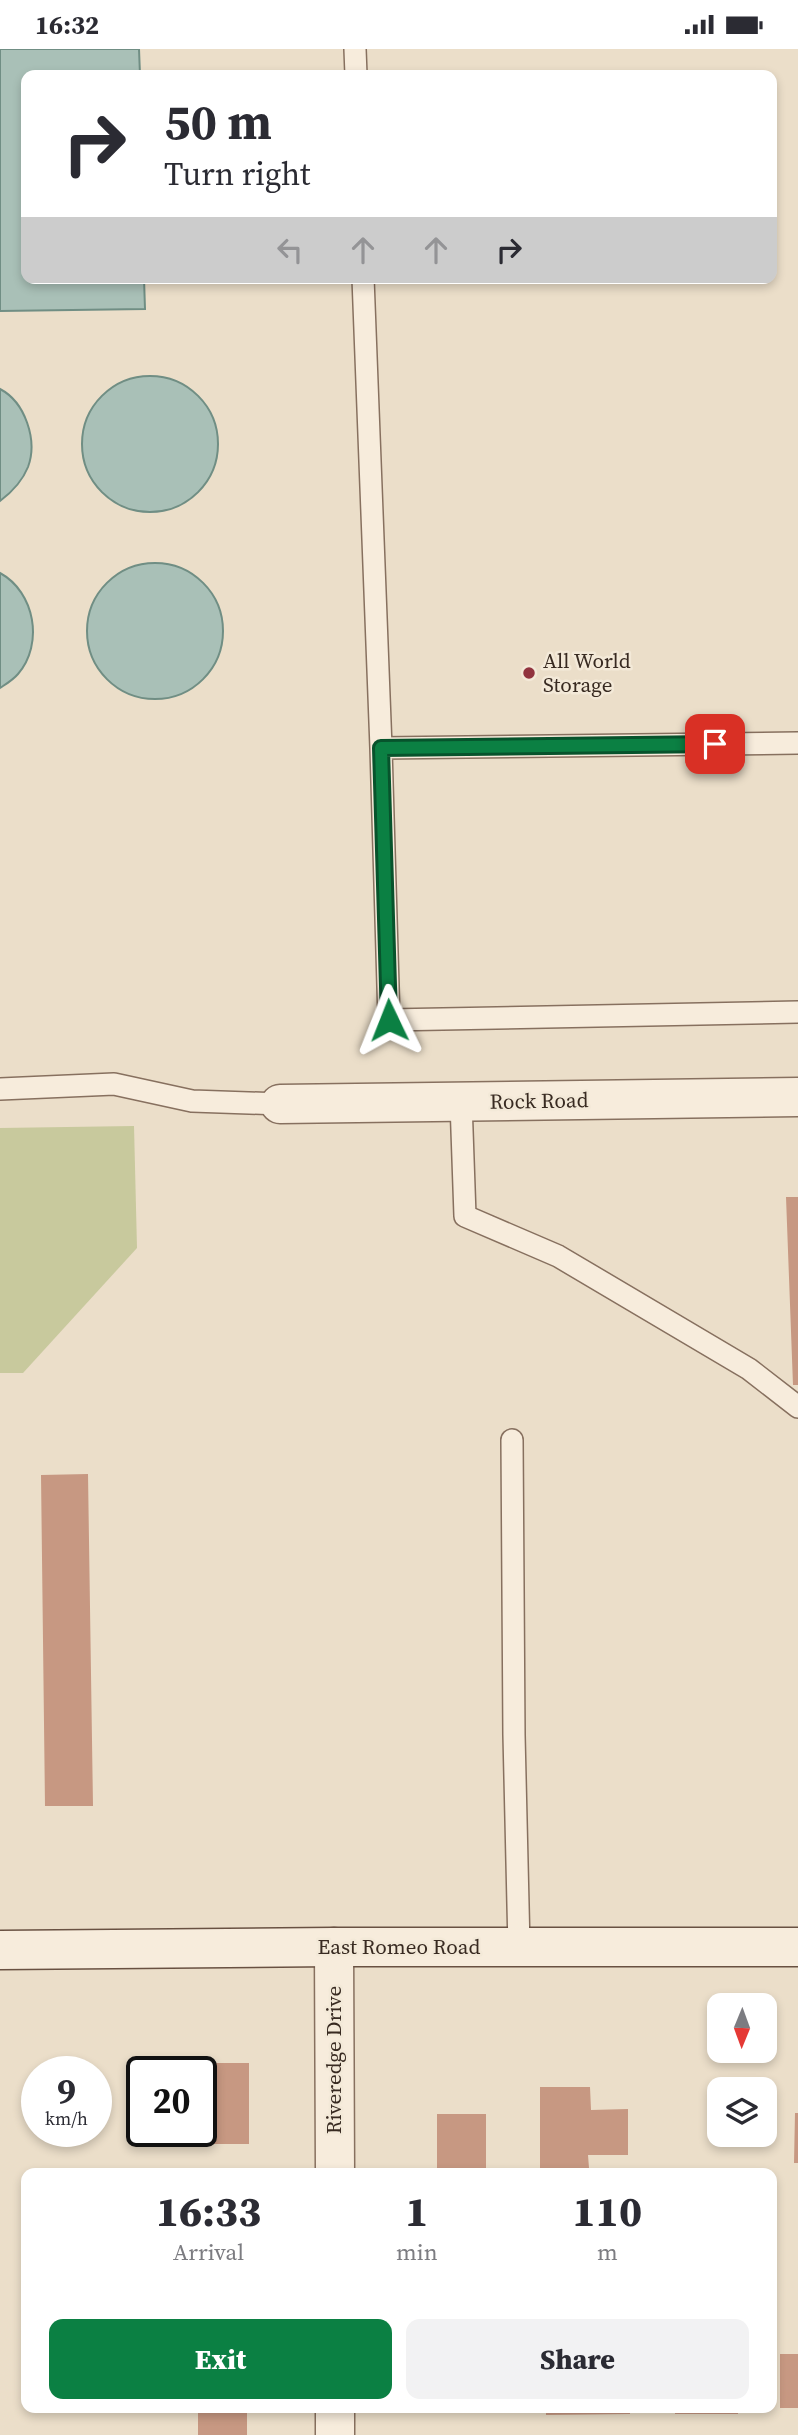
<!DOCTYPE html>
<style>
body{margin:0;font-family:"Source Serif 4",serif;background:#f2f2f3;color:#2b2b33;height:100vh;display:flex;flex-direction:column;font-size:26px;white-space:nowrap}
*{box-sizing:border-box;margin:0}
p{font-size:23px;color:#7c7c81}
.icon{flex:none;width:38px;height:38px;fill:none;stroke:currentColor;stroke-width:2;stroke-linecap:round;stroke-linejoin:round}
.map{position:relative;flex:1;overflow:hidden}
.side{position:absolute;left:21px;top:2119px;width:756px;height:245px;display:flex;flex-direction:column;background:#fff;border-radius:14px;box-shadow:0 4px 10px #0003}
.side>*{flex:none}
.guide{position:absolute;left:21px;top:21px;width:756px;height:214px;border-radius:14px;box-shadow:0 4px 10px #0003;background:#fff;color:#2b2b33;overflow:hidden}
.needle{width:46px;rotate:181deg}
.tools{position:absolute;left:707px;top:1944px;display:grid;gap:14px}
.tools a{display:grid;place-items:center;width:70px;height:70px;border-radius:14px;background:#fff;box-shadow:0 4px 10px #0003;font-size:35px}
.speed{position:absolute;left:21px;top:2007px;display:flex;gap:14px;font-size:35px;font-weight:700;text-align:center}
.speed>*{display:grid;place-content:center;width:91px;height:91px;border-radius:50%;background:#fff;box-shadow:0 4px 10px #0003;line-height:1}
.speed small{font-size:18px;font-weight:400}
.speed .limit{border:4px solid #111;border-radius:10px;background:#fff;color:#111}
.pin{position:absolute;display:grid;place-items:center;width:60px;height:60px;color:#fff;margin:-30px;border-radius:14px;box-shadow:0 4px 10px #0006}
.me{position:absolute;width:77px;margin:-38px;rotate:358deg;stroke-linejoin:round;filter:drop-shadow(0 0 5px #0008)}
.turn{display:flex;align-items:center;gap:24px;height:147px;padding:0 28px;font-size:32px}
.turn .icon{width:91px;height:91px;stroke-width:2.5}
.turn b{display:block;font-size:49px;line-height:60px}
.lanes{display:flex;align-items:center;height:66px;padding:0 28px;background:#0003;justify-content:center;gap:35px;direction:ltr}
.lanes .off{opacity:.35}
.eta{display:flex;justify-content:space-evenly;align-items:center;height:119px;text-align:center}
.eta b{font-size:42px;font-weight:800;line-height:49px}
.cta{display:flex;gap:14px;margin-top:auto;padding:14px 28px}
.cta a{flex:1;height:80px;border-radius:14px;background:#0b8043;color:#fff;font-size:28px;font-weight:800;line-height:80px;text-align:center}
.cta a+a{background:#f2f2f3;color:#2b2b33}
.status{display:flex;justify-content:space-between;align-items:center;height:49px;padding:0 35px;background:#fff;direction:ltr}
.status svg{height:19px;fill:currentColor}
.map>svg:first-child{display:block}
.green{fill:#c8c99d}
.water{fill:#a9c0b7;stroke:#708e84;stroke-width:2}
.building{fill:#c79882}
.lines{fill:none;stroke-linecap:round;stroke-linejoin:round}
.lane-casing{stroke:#87705f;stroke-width:24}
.street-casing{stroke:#87705f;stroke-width:41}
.secondary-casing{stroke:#695142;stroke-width:41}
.lane{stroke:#f7ecdc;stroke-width:21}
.street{stroke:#f7ecdc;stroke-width:38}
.secondary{stroke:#f7ecdc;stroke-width:38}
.route-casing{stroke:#07532c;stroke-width:18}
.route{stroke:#0b8043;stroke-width:12}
.poi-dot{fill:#91333e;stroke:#f3e9d8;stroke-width:2.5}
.labels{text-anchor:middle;stroke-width:5;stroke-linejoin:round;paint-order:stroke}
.poi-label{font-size:21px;fill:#382a21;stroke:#f3e9d8;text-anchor:start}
.street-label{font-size:21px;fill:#382a21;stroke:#f3e9d8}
</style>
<div class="status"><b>16:32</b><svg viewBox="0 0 49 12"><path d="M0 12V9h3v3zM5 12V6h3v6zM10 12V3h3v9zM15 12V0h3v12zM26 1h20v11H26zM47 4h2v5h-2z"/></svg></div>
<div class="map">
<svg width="798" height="2386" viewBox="0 0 798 2386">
<rect width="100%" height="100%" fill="#ebdec9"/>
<path class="green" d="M134,1077L137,1199L23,1324H0V1079Z"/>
<path class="water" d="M0,0H139L140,26H26V229H144L145,260L0,262Z
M82 395a68 68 0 1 1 136 0a68 68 0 1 1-136 0Z
M0,340C25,353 38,391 28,418C22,433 12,443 0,452Z
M87 582a68 68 0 1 1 136 0a68 68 0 1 1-136 0Z
M0,524C35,543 44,595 18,625C13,631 6,635 0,639Z"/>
<path class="building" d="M786,1148H798V1336H793Z
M88,1425L93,1757H45L41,1426Z
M200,2014H249V2095H200Z
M540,2038H590L591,2061L628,2060V2106H588L589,2119L540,2120Z
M795,2064H798V2114H794Z
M437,2065H486V2124H437Z
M780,2305H798V2359H780Z
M198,2359H247V2386H198Z
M546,2359H630V2365L546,2366Z
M675,2359H738V2365H675Z"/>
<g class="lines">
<g class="lane-casing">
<path id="lane" d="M355,0L356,26
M363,229L381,699L798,694
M381,699L389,971L798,963
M0,1040L114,1035L192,1052L280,1055
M461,1053L465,1167L558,1207L749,1320L798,1358
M512,1391L514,1686L519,1898"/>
</g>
<g class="street-casing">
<path id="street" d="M280,1055L798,1048
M334,1898L335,2124
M335,2359V2386"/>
</g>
<g class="secondary-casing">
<path id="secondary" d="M0,1901L334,1898H798"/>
</g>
<use href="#lane" class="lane"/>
<use href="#street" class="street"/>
<use href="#secondary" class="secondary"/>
</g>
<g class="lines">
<g class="route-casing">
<path id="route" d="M389,971L381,699L715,695"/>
</g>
<use href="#route" class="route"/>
</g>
<circle class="poi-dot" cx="529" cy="624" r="7"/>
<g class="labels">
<g class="poi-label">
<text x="543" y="619">All World<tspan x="543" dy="24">Storage</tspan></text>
</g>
<g class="street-label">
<text transform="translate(539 1052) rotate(-1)" y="7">Rock Road</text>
<text x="399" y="1905">East Romeo Road</text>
<text transform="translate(334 2011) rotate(-90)" y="7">Riveredge Drive</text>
</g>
</g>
</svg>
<div class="tools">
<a><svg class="needle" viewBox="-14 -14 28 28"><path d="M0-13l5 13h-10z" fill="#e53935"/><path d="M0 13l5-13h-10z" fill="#7c7c81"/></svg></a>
<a><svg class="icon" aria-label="layers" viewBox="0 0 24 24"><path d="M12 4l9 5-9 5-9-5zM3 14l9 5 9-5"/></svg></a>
</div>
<div class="speed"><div>9<small>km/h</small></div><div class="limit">20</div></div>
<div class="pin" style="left:715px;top:695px;background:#d93025"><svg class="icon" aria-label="arrive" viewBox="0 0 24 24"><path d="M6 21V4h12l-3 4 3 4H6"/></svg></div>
<svg class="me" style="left:389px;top:971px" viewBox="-20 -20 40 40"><path d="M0-17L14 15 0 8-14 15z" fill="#0b8043" stroke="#fff" stroke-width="4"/></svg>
<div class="guide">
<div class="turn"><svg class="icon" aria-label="right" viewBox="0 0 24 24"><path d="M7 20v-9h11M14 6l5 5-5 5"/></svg><div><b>50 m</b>Turn right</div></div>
<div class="lanes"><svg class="icon off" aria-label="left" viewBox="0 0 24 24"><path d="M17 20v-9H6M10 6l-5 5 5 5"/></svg><svg class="icon off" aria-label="ahead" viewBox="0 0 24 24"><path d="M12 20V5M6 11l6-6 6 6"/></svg><svg class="icon off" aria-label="ahead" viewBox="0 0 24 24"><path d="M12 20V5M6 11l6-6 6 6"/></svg><svg class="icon" aria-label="right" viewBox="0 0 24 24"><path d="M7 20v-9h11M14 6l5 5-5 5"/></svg></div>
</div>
<section class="side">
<div class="eta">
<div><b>16:33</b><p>Arrival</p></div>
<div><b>1</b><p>min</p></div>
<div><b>110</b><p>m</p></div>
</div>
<div class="cta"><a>Exit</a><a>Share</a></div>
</section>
</div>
